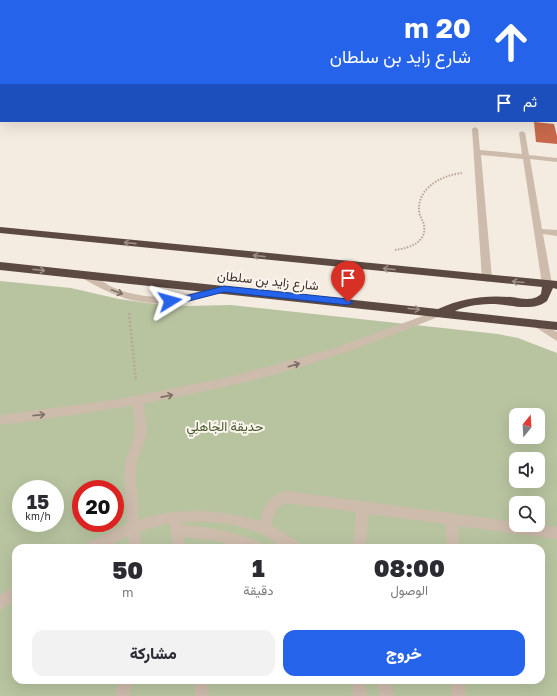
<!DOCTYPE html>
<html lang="ar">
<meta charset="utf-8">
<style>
body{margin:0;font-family:"Golos Text",Vazirmatn,sans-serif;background:#f2f2f3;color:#2b2b33;direction:rtl;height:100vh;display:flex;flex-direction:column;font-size:15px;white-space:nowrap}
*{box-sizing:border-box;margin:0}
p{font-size:13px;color:#7c7c81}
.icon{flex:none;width:22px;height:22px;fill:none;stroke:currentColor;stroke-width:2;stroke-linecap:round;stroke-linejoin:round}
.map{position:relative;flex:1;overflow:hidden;direction:ltr}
.side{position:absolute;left:12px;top:544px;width:533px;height:140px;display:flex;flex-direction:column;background:#fff;border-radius:12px;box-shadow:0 4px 16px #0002;direction:rtl}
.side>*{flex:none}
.top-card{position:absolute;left:0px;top:0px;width:557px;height:122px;box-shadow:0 4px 16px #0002;direction:rtl;background:#2563eb;color:#fff;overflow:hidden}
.needle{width:26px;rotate:18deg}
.controls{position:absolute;left:509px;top:408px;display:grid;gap:8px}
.controls a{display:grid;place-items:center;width:36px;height:36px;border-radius:8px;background:#fff;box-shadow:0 4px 16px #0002;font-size:20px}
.speed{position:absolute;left:12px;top:480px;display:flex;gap:8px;font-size:20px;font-weight:700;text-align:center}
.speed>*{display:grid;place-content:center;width:52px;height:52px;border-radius:50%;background:#fff;box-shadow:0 4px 16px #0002;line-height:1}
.speed small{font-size:10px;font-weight:400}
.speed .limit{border:6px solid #d22;background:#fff;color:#111}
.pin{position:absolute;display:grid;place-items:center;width:34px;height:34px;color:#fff;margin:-41px -17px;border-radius:50% 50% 50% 0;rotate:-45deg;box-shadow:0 0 4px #0007}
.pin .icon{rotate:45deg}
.me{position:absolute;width:44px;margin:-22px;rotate:82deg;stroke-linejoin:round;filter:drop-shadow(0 0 3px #0008)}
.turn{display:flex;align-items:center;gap:14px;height:84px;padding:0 20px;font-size:18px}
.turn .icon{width:52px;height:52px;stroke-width:2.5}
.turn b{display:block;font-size:28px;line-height:34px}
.then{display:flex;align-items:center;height:38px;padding:0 20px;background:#0003;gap:8px;font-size:15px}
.eta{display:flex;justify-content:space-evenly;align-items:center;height:68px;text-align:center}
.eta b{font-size:24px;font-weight:800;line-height:28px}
.button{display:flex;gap:8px;margin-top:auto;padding:8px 20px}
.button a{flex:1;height:46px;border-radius:12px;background:#2563eb;color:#fff;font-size:16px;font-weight:800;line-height:46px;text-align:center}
.button a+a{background:#f2f2f3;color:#2b2b33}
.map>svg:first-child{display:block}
.green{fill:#b8c4a0;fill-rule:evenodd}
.building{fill:#c8694b}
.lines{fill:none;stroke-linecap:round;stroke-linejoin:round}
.path-far1{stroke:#b9a596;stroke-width:2;stroke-dasharray:1.5 1.5;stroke-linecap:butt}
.path{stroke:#b9a596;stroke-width:2.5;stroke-dasharray:2 2;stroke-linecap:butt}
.lane{fill:#cdbbac;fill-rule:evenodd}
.street{fill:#cdbbac;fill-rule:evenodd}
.highway{fill:#5c4a42;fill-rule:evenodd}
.oneway{stroke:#9c8e87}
.oneway2{stroke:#7d6f65}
.route{fill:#2563eb;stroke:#184099}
.labels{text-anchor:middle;stroke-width:4;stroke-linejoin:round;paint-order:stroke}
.street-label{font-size:13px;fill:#3b302b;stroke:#fbf5ee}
.park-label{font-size:13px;fill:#4a5a2e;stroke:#fbf5ee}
</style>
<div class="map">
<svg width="557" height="696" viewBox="0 0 557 696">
<rect width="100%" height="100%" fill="#f4ebe1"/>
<path class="green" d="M0,281L71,288L119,299L147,303L189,306L231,305L498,334L518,338L557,353V696H0ZM516,415H538V437H516ZM516,459H538V481H516ZM21,489H55V523H21ZM81,489H115V523H81ZM516,503H538V525H516ZM16,548H541V680H16Z"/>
<path class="building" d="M534,122L554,124L557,136V144L536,142Z"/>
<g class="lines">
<path class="path-far1" d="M395,250C409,248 427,243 424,225C423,220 419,216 419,210C418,187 443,175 462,173"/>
<path class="path" d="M129,313L136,381"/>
<path class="lane" d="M345,0H351L344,1Z
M410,0H416L409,1Z
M533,0H540L541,1H534Z
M556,15L557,16V21L556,20Z
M556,57H557L556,62Z
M556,69H557V73H556Z
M556,95H557V99H556Z
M556,103H557V107H556Z
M475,127L478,129L480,150L522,154L519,133L522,131L525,133L529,155L557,158V162L530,159L542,229L557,230V236L543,234L552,284L550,286H544L542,284L523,159L481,155L492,279L487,282L482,279L472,129Z
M82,271C95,274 105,285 117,289C153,303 187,295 223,286L228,289L223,292C161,308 135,310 79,276L78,274L79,272Z
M442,309L447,312L445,314C391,336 336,357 280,373C188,398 94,413 0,425V415L114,400L225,378L332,349Z"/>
<path class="street" d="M535,319L557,332V341L532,325L530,323L532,321Z
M138,397L142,398L143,401L147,426L146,436L137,462L136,478L139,520C182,506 217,509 260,521C264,505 269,495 286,491L516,522V525H538L557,527V539L458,526L459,548H447L446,524L369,514L365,548H353L356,512L286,503L277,508L271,525L301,544L302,548C297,548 289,549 284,548C275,545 269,536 260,533C236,523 207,520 181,522L182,525C210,527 236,532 262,544L263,548H243L218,541L184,537L185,548H173L170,523L140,531L141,548H129L128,536L103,548H84L85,544L127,524L124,478L125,462L134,436L135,426L133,401L134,398Z
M16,585V600L0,610V595Z
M120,680H134L129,696H115Z
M193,680H207L209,696H195Z
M350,680H364L367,696H353Z
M376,680H390L394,696H380Z
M451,680H465V696H451Z"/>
<path class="highway" d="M0,227L557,281V289L553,288L547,301C533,312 512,305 495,304C481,304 467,305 455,311L557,322V330L0,270V262L438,309C462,298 484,295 511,297C521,298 533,302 541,294L542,287L0,233Z"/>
</g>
<defs><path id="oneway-shaft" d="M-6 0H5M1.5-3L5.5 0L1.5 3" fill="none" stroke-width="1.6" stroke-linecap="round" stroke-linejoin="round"/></defs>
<g class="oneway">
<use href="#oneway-shaft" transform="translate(130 243) rotate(-174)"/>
<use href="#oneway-shaft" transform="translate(259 256) rotate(-174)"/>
<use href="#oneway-shaft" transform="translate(389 269) rotate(-174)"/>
<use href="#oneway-shaft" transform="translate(39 270) rotate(6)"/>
<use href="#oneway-shaft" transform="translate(518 282) rotate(-175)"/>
<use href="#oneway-shaft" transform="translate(414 309) rotate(6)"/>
</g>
<g class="oneway2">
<use href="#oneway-shaft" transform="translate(117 292) rotate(21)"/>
<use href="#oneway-shaft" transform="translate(294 365) rotate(-16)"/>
<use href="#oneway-shaft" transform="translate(167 396) rotate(-11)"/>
<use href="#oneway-shaft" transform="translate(39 415) rotate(-6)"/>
</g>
<path class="route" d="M224,286L348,299L353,302L348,305L224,292L185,302L170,304L165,301L170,298L185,296Z"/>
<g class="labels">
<g class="street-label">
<text transform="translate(268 280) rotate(6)" y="5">شارع زايد بن سلطان</text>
</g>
<g class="park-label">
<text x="225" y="431">حديقة الجَاهلِي</text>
</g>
</g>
</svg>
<div class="controls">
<a><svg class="needle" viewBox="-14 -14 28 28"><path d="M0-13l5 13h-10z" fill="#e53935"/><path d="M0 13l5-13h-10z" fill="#7c7c81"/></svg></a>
<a><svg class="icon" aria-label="sound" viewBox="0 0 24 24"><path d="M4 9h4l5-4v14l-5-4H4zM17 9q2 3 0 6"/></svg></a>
<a><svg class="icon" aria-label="search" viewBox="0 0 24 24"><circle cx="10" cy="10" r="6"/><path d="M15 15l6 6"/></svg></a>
</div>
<div class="speed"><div>15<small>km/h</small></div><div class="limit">20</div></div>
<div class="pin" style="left:348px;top:302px;background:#d93025"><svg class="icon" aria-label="arrive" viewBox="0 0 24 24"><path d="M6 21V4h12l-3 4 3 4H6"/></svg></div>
<svg class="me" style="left:170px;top:301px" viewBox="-20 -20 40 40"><path d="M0-17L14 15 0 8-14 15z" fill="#2563eb" stroke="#fff" stroke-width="4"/></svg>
<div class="top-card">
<div class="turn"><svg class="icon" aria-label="ahead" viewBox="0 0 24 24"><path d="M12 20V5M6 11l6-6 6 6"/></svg><div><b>20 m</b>شارع زايد بن سلطان</div></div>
<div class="then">ثم<svg class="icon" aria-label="arrive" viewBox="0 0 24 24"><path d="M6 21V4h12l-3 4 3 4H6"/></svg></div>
</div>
<section class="side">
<div class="eta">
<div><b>08:00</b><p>الوصول</p></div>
<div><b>1</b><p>دقيقة</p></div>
<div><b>50</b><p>m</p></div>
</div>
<div class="button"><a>خروج</a><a>مشاركة</a></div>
</section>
</div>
